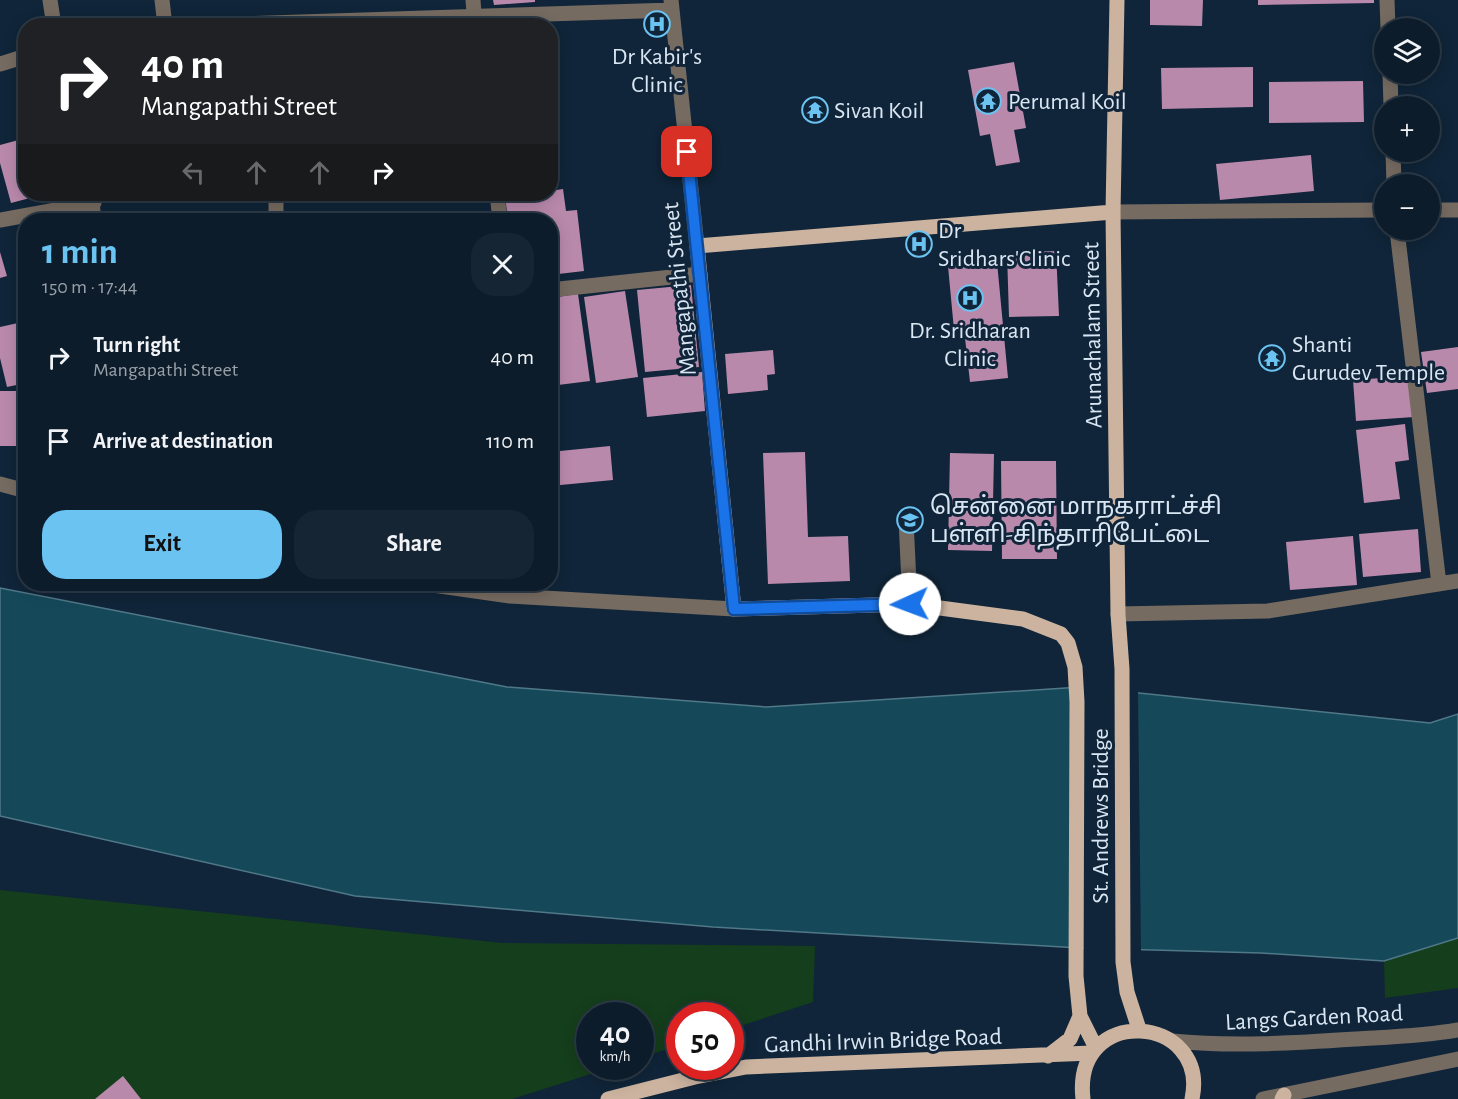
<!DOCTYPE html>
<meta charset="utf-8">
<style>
body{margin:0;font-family:"Alegreya Sans","Noto Sans Tamil",sans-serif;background:#152533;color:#f1f3f6;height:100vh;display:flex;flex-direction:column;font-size:22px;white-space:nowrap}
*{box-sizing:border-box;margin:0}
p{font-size:20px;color:#9aa1a9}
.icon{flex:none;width:33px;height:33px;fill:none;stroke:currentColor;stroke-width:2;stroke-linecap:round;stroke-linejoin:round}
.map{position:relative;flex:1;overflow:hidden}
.side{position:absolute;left:18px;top:213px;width:540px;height:378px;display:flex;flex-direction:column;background:#0c1c2b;border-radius:24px;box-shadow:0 3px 15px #0003,0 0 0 2px #2c3a47}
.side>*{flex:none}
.top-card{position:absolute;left:18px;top:18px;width:540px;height:183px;border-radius:24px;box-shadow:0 3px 15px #0003,0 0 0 2px #2c3a47;background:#202124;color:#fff;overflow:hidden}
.controls{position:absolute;left:1374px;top:18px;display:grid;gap:12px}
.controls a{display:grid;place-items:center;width:66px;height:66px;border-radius:50%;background:#0c1c2b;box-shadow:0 3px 15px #0003,0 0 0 2px #2c3a47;font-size:30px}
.speed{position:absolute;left:576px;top:1002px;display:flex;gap:12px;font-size:30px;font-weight:700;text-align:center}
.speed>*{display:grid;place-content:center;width:78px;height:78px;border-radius:50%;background:#0c1c2b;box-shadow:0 3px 15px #0003,0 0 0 2px #2c3a47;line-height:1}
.speed small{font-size:15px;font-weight:400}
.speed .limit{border:9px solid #d22;background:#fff;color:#111}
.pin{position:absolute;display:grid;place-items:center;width:51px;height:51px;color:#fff;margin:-26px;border-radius:12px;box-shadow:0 3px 9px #0006}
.me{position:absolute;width:66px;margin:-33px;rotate:268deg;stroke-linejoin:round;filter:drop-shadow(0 0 4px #0008)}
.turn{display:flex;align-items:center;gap:21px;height:126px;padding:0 24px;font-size:27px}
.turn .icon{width:78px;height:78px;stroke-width:2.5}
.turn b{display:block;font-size:42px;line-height:51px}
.lanes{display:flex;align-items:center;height:57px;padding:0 24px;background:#0003;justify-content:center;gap:30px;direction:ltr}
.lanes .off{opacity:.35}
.round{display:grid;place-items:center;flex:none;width:63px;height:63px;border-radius:24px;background:#152533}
.headline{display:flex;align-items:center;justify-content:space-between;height:102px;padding:0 24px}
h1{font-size:36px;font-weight:700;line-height:45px;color:#6bc3f2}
.primary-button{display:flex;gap:12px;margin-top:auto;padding:12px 24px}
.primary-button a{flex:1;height:69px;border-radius:24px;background:#6bc3f2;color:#111;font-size:24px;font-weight:700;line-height:69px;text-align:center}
.primary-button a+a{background:#152533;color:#f1f3f6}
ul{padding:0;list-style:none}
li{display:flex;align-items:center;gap:18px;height:84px;padding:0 24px}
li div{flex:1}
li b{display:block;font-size:22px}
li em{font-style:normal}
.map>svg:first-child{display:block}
.green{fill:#153e1c}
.water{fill:#15495a;stroke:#507888;stroke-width:1.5}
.pier{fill:#102539}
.building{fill:#b989ac}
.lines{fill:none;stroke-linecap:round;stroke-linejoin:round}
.minor{stroke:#766b61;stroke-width:15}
.major{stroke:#cbb39f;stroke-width:15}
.route-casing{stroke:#114b97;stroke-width:15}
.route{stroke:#1a73e8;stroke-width:10}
.labels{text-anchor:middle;stroke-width:6;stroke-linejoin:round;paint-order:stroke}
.poi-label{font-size:24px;fill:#d9e6f3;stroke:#102539;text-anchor:start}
.street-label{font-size:24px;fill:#d9e6f3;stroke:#102539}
</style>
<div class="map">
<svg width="1458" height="1099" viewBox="0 0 1458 1099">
<rect width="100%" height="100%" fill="#102539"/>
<path class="green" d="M0,890L502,943L815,946L813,1002L731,1029L730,1016H680L679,1045L641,1058L640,1016H590V1066L613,1067L512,1099H0Z
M1458,938V988L1385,998L1384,961Z"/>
<path class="water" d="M0,588L507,687L766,707L1081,687L1430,723L1458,714V938L1384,961L1261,953L1080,948L713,927L355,896L0,816Z"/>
<path class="pier" d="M1081,684L1138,690L1141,952L1084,951Z"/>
<path class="building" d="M493,0H535V2L494,5Z
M1150,0H1203L1202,26L1150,25Z
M1258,0H1374V3L1258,5Z
M1014,62L1026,128L1014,130L1020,162L996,166L990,134L980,136L968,70Z
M1253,67V107L1162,109L1161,68Z
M1363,81L1364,122L1269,123V82Z
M26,138V194H45L11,203L0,163V145Z
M1311,155L1314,191L1220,200L1216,164Z
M563,189L566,211L577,210L584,271L550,275V220H508L505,196L550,194V191Z
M401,194H443V195L402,200Z
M1056,251L1059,316L1009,317L1007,253Z
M0,252L7,276L0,278Z
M997,262L1008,378L970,382L964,329L954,330L948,266Z
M691,285L699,367L645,372L637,290Z
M625,291L638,377L596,383L584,297Z
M578,294L590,381L550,386V298Z
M18,323L26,354V383L7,387L0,358V327Z
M1458,347V389L1427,393L1421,352Z
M773,350L775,374L767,375L768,390L728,394L725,354Z
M702,372L705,411L647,417L643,378Z
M1411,376L1414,417L1356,421L1353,380Z
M0,391H25L23,446H0Z
M1405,424L1409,460L1395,462L1400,499L1364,503L1356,430Z
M610,446L613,480L550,486V452Z
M805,452L808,537L848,536L850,581L768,584L763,453Z
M950,453L994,454L992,551L948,550Z
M1001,461H1056L1057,559H1002Z
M1418,529L1421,572L1363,577L1359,534Z
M1353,536L1357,585L1290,590L1286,542Z
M123,1076L141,1099H95Z"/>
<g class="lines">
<path class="minor" d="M50,0L54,26
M162,0L165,26
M473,0L475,26
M671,0L697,246
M1387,0L1388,28
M177,26L672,10
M0,64L26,56
M1390,74L1391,106
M1393,152L1394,184
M91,194L94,220
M276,194V220
M497,194L500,220
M1430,210H1458
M1113,212L1384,210
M0,220L94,203
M1397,230L1439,584
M550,290L700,274
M0,484L26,491
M906,520L910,604
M426,584L510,596L734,609
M1118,614L1268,611L1458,581
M1172,1041C1234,1047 1295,1043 1357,1039C1391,1037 1425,1036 1458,1030
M1263,1099L1458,1059"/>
<path class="major" d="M1117,0L1113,212L1118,614L1122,669L1123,962L1127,992L1139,1029
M1096,1048L1080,1016L1076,976L1077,702L1075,667L1068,643L1061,634L1023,619L910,604L734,609L697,246L1113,212
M1048,1056L1070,1039L1080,1016
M608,1099L695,1077L746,1067L1092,1053
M1083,1099C1072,1003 1210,1014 1192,1099
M1282,1099L1284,1095"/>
</g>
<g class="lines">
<g class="route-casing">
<path id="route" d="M687,152L734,609L910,604"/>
</g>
<use href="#route" class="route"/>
</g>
<defs>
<g id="hospital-ring" transform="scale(1.35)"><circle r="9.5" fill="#102539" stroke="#6bc3f2" stroke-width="1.5"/><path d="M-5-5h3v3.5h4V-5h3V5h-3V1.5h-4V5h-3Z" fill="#6bc3f2"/></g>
<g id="temple-ring" transform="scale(1.35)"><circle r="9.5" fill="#102539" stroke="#6bc3f2" stroke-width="1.5"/><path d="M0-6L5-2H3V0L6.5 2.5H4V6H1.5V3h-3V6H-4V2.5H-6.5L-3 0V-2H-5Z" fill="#6bc3f2"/></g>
<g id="school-ring" transform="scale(1.35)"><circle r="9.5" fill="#102539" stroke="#6bc3f2" stroke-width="1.5"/><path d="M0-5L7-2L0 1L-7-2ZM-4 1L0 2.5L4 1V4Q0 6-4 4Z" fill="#6bc3f2"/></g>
</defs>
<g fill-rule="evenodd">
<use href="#hospital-ring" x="657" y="24"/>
<use href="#temple-ring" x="988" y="101"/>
<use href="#temple-ring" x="815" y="110"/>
<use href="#hospital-ring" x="919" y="244"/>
<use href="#hospital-ring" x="970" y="298"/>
<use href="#temple-ring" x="1272" y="358"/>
<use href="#school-ring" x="910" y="520"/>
</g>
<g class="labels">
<g class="poi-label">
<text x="657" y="64" text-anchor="middle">Dr Kabir's<tspan x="657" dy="28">Clinic</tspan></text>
<text x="1008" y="109">Perumal Koil</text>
<text x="834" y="118">Sivan Koil</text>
<text x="938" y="238">Dr<tspan x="938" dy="28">Sridhars'Clinic</tspan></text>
<text x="970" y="338" text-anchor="middle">Dr. Sridharan<tspan x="970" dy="28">Clinic</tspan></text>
<text x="1292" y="352">Shanti<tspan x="1292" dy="28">Gurudev Temple</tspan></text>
<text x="930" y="514">சென்னை மாநகராட்ச்சி<tspan x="930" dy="28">பள்ளி-சிந்தாரிபேட்டை</tspan></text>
</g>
<g class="street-label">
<text transform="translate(679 289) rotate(-96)" y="8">Mangapathi Street</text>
<text transform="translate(1092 335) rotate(-91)" y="8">Arunachalam Street</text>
<text transform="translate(1100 816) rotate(-90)" y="8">St. Andrews Bridge</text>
<text transform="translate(1314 1017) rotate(-3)" y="8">Langs Garden Road</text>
<text transform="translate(883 1040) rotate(-2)" y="8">Gandhi Irwin Bridge Road</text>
</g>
</g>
</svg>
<div class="controls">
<a><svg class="icon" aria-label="layers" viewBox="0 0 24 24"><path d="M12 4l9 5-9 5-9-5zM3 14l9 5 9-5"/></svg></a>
<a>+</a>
<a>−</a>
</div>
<div class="speed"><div>40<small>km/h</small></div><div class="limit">50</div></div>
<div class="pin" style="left:687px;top:152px;background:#d93025"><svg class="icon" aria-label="arrive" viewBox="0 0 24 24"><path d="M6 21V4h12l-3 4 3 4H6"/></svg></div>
<svg class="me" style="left:910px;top:604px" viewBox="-20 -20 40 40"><circle r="19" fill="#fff"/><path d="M0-13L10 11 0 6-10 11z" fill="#1a73e8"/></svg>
<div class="top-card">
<div class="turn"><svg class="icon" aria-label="right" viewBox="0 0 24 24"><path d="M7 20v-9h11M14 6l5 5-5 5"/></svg><div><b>40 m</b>Mangapathi Street</div></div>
<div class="lanes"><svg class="icon off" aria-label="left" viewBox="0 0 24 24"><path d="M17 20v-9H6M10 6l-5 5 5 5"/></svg><svg class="icon off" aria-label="ahead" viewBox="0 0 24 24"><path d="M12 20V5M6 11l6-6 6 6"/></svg><svg class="icon off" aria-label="ahead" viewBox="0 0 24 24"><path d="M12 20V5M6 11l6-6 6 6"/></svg><svg class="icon" aria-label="right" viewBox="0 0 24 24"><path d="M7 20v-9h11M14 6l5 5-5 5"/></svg></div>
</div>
<section class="side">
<div class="headline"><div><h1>1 min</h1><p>150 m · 17:44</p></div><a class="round"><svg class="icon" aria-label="close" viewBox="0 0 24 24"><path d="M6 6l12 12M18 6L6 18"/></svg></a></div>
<ul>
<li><svg class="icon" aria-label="right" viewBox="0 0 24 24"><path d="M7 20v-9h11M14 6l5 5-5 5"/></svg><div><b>Turn right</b><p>Mangapathi Street</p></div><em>40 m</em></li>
<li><svg class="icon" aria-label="arrive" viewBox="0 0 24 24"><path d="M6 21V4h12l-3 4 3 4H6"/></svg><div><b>Arrive at destination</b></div><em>110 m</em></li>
</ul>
<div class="primary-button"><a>Exit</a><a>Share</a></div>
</section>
</div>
